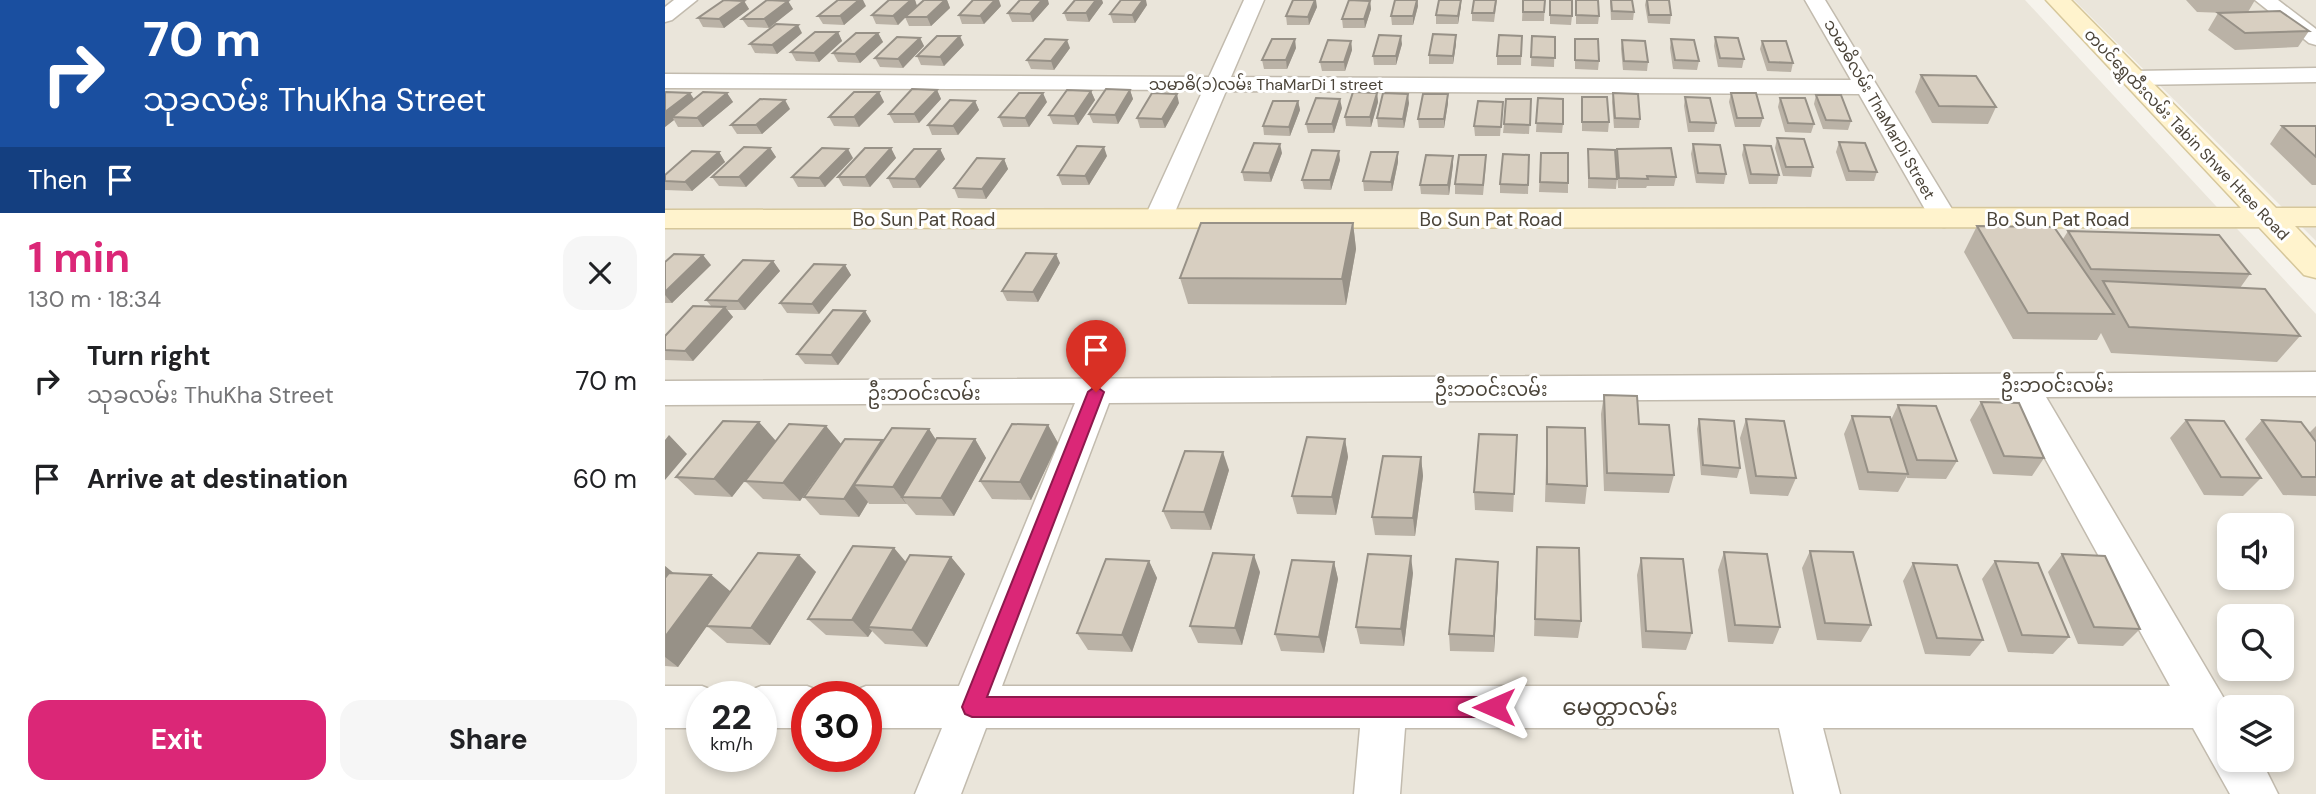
<!DOCTYPE html>
<meta charset="utf-8">
<style>
body{margin:0;font-family:"DM Sans","Noto Sans Myanmar",sans-serif;background:#f6f6f6;color:#202124;height:100vh;display:flex;flex-direction:column;font-size:26px;white-space:nowrap}
*{box-sizing:border-box;margin:0}
p{font-size:23px;color:#757577}
.icon{flex:none;width:38px;height:38px;fill:none;stroke:currentColor;stroke-width:2;stroke-linecap:round;stroke-linejoin:round}
.map{position:relative;flex:1;overflow:hidden}
.drawer{display:flex;flex-direction:column;background:#fff;width:665px}
.drawer>*{flex:none}
.hud{background:#1a4fa0;color:#fff;overflow:hidden}
.controls{position:absolute;left:1552px;top:513px;display:grid;gap:14px}
.controls a{display:grid;place-items:center;width:77px;height:77px;border-radius:14px;background:#fff;box-shadow:0 4px 10px #0003;font-size:35px}
.speed{position:absolute;left:21px;top:681px;display:flex;gap:14px;font-size:35px;font-weight:700;text-align:center}
.speed>*{display:grid;place-content:center;width:91px;height:91px;border-radius:50%;background:#fff;box-shadow:0 4px 10px #0003;line-height:1}
.speed small{font-size:18px;font-weight:400}
.speed .limit{border:10px solid #d22;background:#fff;color:#111}
.pin{position:absolute;display:grid;place-items:center;width:60px;height:60px;color:#fff;margin:-72px -30px;border-radius:50% 50% 50% 0;rotate:-45deg;box-shadow:0 0 7px #0007}
.pin .icon{rotate:45deg}
.me{position:absolute;width:77px;margin:-38px;rotate:270deg;stroke-linejoin:round;filter:drop-shadow(0 0 5px #0008)}
.turn{display:flex;align-items:center;gap:24px;height:147px;padding:0 28px;font-size:32px}
.turn .icon{width:91px;height:91px;stroke-width:2.5}
.turn b{display:block;font-size:49px;line-height:60px}
.then{display:flex;align-items:center;height:66px;padding:0 28px;background:#0003;gap:14px;font-size:26px}
.round{display:grid;place-items:center;flex:none;width:74px;height:74px;border-radius:21px;background:#f6f6f6}
.summary{display:flex;align-items:center;justify-content:space-between;height:119px;padding:0 28px}
h1{font-size:42px;font-weight:700;line-height:52px;color:#db2777}
.action{display:flex;gap:14px;margin-top:auto;padding:14px 28px}
.action a{flex:1;height:80px;border-radius:21px;background:#db2777;color:#fff;font-size:28px;font-weight:700;line-height:80px;text-align:center}
.action a+a{background:#f6f6f6;color:#202124}
ul{padding:0;list-style:none}
li{display:flex;align-items:center;gap:21px;height:98px;padding:0 28px}
li div{flex:1}
li b{display:block;font-size:26px}
li em{font-style:normal}
main{display:flex;flex:1;min-height:0}
.map>svg:first-child{display:block}
.residential{fill:#eae5da;fill-rule:evenodd}
.lines{fill:none;stroke-linecap:round;stroke-linejoin:round}
.street-casing{stroke:#c2bbae;stroke-width:3}
.secondary-casing{stroke:#d6c79b;stroke-width:3}
.street{fill:#fff;fill-rule:evenodd}
.secondary{fill:#fff3cd;fill-rule:evenodd}
.wall{fill:#bab2a6}
.shaded-wall{fill:#979187}
.building{fill:#d8cfc1;stroke:#979187;stroke-width:2}
.route{fill:#db2777;stroke:#8e194d;stroke-width:2}
.labels{text-anchor:middle;stroke-width:6;stroke-linejoin:round;paint-order:stroke}
.far-street-label{font-size:16px;fill:#4b4439;stroke:#fff}
.street-label{font-size:19px;fill:#4b4439;stroke:#fff}
.near-street-label{font-size:23px;fill:#4b4439;stroke:#fff}
</style>
<main>
<section class="drawer">
<div class="hud">
<div class="turn"><svg class="icon" aria-label="right" viewBox="0 0 24 24"><path d="M7 20v-9h11M14 6l5 5-5 5"/></svg><div><b>70 m</b>သုခလမ်း ThuKha Street</div></div>
<div class="then">Then<svg class="icon" aria-label="arrive" viewBox="0 0 24 24"><path d="M6 21V4h12l-3 4 3 4H6"/></svg></div>
</div>
<div class="summary"><div><h1>1 min</h1><p>130 m · 18:34</p></div><a class="round"><svg class="icon" aria-label="close" viewBox="0 0 24 24"><path d="M6 6l12 12M18 6L6 18"/></svg></a></div>
<ul>
<li><svg class="icon" aria-label="right" viewBox="0 0 24 24"><path d="M7 20v-9h11M14 6l5 5-5 5"/></svg><div><b>Turn right</b><p>သုခလမ်း ThuKha Street</p></div><em>70 m</em></li>
<li><svg class="icon" aria-label="arrive" viewBox="0 0 24 24"><path d="M6 21V4h12l-3 4 3 4H6"/></svg><div><b>Arrive at destination</b></div><em>60 m</em></li>
</ul>
<div class="action"><a>Exit</a><a>Share</a></div>
</section>
<div class="map">
<svg width="1651" height="794" viewBox="0 0 1651 794">
<rect width="100%" height="100%" fill="#f6f3ec"/>
<path class="residential" d="M0,0H1360L1651,314V794H0ZM1564,525H1617V578H1564ZM1564,616H1617V668H1564ZM37,696H96V756H37ZM142,696H201V756H142ZM1564,707H1617V760H1564Z
M1409,0H1651V241Z"/>
<g class="lines">
<g class="street-casing">
<path id="street" d="M9,0H32L7,20L0,22V7Z
M579,0H599L566,77L1186,80L1140,0H1160L1293,219L1289,225L1279,227L1269,225L1194,94L561,91L507,219L503,225L493,227L483,225L479,219L538,90L0,88V74L544,77Z
M1590,0H1613L1651,29V45L1644,43Z
M1651,68V82L1469,85L1461,83L1458,78L1461,73L1469,71Z
M1651,372V396L1381,397L1564,707V760H1596L1613,794H1565L1528,728H1158L1175,794H1129L1114,728H740L735,794H689L695,728H321L296,794H250L277,728H201V696H184L186,692L201,686H294L410,403L0,405V381ZM1347,398L1505,686H337L444,403Z
M0,686H37L52,692L54,696H37V728H0Z
M96,686H142L157,692L159,696H142V728H96V696H79L81,692Z"/>
</g>
<g class="secondary-casing">
<path id="secondary" d="M1381,0H1406L1611,208H1651V226H1630L1651,248V278L1639,275L1594,227L0,228V210L1576,208Z"/>
</g>
<use href="#street" class="street"/>
<use href="#secondary" class="secondary"/>
</g>
<path class="wall" d="M224,0H250L252,6L259,0H282L285,8L266,26H244L240,17L233,25L211,24L207,15Z
M410,0H437L438,3L424,22L402,21L399,13Z
M730,0H753V6L748,25H727L726,16Z
M809,0H832L829,22L807,21V13Z
M858,0H880L879,21H857Z
M885,0L907,16L906,25L885,24Z
M911,0L934,16L933,24H911Z
M945,0H967L969,12L968,20H946Z
M981,0H1004L1006,15L1005,24L983,23L980,5Z
M1521,0H1590L1583,12L1644,31L1633,47L1570,50L1543,30L1553,13H1561L1532,12Z
M79,1L84,9L59,28L38,27L33,18Z
M123,1L128,9L104,28L83,27L77,19Z
M705,1L706,9L700,28H678L677,19Z
M384,4L368,22H347L343,13Z
M482,5L470,23H448L445,14Z
M201,6L179,25L158,24L153,16Z
M336,6L319,24H297L294,15Z
M796,6L793,24H771V15Z
M652,7L644,25H622L621,16Z
M173,32L177,41L154,62L131,61L126,52Z
M137,33L112,54L90,53L85,44Z
M213,33L218,42L195,63L173,62L168,53Z
M791,35V44L788,64H764V55Z
M857,36L856,65H832V56Z
M867,36L890,37L889,67L866,66Z
M1050,37L1079,59L1077,68L1053,67L1049,46Z
M255,38L259,46L238,68L215,67L210,58Z
M910,39L934,61L933,70L910,69Z
M1006,39L1034,61L1032,70L1008,69L1005,48Z
M957,40L983,62L982,71L958,70L956,49Z
M686,41L687,50L680,71H657L655,62Z
M1097,41L1128,63L1126,72L1102,71L1095,49Z
M737,44L731,65H709L708,56Z
M299,45L279,66L256,65L252,56Z
M405,48L389,70L366,69L362,60Z
M631,48L622,69H599L597,60Z
M1256,75L1331,107L1323,124L1267,123L1250,92Z
M272,90L276,99L254,123H229L224,114Z
M465,90L468,99L453,124L428,123L424,114Z
M426,91L430,100L413,125L388,124L384,115Z
M214,92L219,102L194,127L169,126L164,117Z
M0,93L29,99L62,93L68,102L38,127H13L9,120L0,127Z
M712,93L713,102L706,127L681,126L680,117Z
M948,93L975,119L974,128H949L947,102Z
M1066,93L1098,118L1095,127H1070L1064,102Z
M1151,95L1186,121L1183,130L1158,129L1149,104Z
M917,97L944,122L943,132L917,131Z
M1020,97L1051,123L1049,132H1023L1019,106Z
M873,98L898,124L897,133L871,132Z
M1115,98L1149,124L1146,133L1120,132L1113,107Z
M866,99L864,134L838,133L839,124Z
M310,101L314,110L293,135H267L263,125Z
M633,101L635,110L625,136L599,135L598,126Z
M382,102L364,127H338L334,117Z
M838,102L835,136H810L809,126Z
M514,103L500,128H475L472,118Z
M744,103L739,128L713,127L712,118Z
M783,103L779,128H754L753,119Z
M677,108L669,133H643L641,124Z
M125,109L97,134H72L66,125Z
M1617,126H1651V185H1647L1605,144Z
M1112,138L1148,167L1146,177L1118,176L1110,148Z
M1174,142L1212,172L1209,181H1181L1171,152Z
M1028,144L1061,174L1059,184L1031,183L1026,154Z
M1079,145L1114,175L1112,184H1084L1077,155Z
M105,148L111,157L81,187L54,186L47,177Z
M226,148L231,158L205,187L178,186L173,177Z
M275,149L280,159L255,188H228L223,178Z
M923,149L952,179L951,189L923,188Z
M952,149L1011,177L1009,186H982L981,188H953L951,158Z
M54,152L60,162L27,191L0,190V175Z
M617,153L606,182L579,181L577,172Z
M876,153L903,183V193L874,192Z
M864,155L863,194L835,193V184Z
M442,156L424,185H397L393,175Z
M788,156V165L784,195L756,194L755,185Z
M188,158L160,187H133L127,177Z
M339,159L343,169L321,199L293,198L289,188Z
M675,160L666,190L639,189L637,180Z
M733,162L727,191H699L698,181Z
M821,165L818,195L790,194V184Z
M688,223L691,249L681,305L523,304L515,278Z
M1312,226L1398,239L1403,231L1585,274L1575,288L1635,336L1612,362L1446,353L1436,333L1432,340L1348,339L1299,252Z
M108,261L115,271L80,310H62L68,317L28,361L0,360V336L47,307L41,300Z
M0,262L46,265L7,303H0Z
M395,263L373,302L342,301L337,291Z
M180,265L186,275L154,314L122,313L115,303Z
M206,321L173,365L140,364L132,354Z
M939,395L974,424L1009,475L1004,493L939,491L936,414Z
M1316,402L1379,458L1367,476L1328,474L1305,420Z
M1233,405L1292,461L1281,479L1242,478V476L1233,492L1194,490L1179,434L1187,416L1226,420Z
M1034,419L1075,468L1072,478L1036,475L1032,429Z
M1081,419L1131,478L1123,496L1085,494L1075,438Z
M1521,420L1596,478L1578,496L1539,495L1505,438Z
M1597,420L1644,433L1651,426V496L1618,495L1580,439Z
M383,425L393,443L366,500L327,499L315,481Z
M161,426L176,444L135,501L98,499L80,481Z
M882,427L922,486L920,504L880,502Z
M264,429L271,440L310,439L321,458L289,516L251,515L242,504H204L203,502L194,517L155,515L139,497L217,440L218,441Z
M852,435L848,512L810,510L809,492Z
M680,439L683,457L671,515L632,514L627,496Z
M111,441L67,497L30,495L11,477Z
M756,457L758,476L750,536L710,535L707,517Z
M564,470L546,530L506,529L498,511Z
M872,547L916,621L913,638L869,636Z
M229,548L241,562L286,557L300,574L262,647L220,644L207,631L203,637L161,635L143,619Z
M1145,551L1206,625L1196,642L1152,640L1137,568Z
M1059,552L1115,627L1108,644L1063,642L1053,570Z
M1397,554L1475,629L1458,646L1413,644L1383,572Z
M134,555L151,572L105,645L62,643L42,626L13,667L0,666V566L8,573L46,575L66,592Z
M976,558L1027,633L1021,650L977,648L972,575Z
M484,561L492,578L467,652L423,650L412,633Z
M1330,561L1404,637L1388,654L1343,652L1317,579Z
M669,562L673,579L659,653L616,651L610,634Z
M1248,563L1318,640L1305,656L1260,654L1238,581Z
M595,572L577,645L533,643L525,626Z
M748,573L739,646L695,644L691,627Z
M833,579L829,652L785,651L784,634Z"/>
<path class="shaded-wall" d="M194,0H198L201,6L179,25L175,16Z
M246,0H250L252,6L233,25L228,16Z
M280,0H282L285,8L266,26L262,17Z
M330,0H334L336,6L319,24L315,16Z
M377,0H383L384,4L368,22L365,14Z
M431,0H437L438,3L424,22L421,13Z
M478,0H481L482,5L470,23L467,15Z
M650,0H651L652,7L644,25L643,17Z
M752,0L753,6L748,25V16Z
M796,0V6L793,24V16Z
M79,1L84,9L59,28L54,19Z
M123,1L128,9L104,28L99,19Z
M705,1L706,9L700,28L699,19Z
M133,25L137,33L112,54L107,45Z
M173,32L177,41L154,62L149,53Z
M213,33L218,42L195,63L190,54Z
M791,35V44L788,64V56Z
M295,36L299,45L279,66L275,57Z
M736,36L737,44L731,65V56Z
M255,38L259,46L238,68L233,59Z
M630,39L631,48L622,69L621,60Z
M402,40L405,48L389,70L386,61Z
M686,41L687,50L680,71L679,62Z
M272,90L276,99L254,123L249,114Z
M465,90L468,99L453,124L450,115Z
M426,91L430,100L413,125L409,116Z
M214,92L219,102L194,127L189,117Z
M25,93L31,102L7,117L9,120L0,127V112Z
M62,93L68,102L38,127L32,118Z
M378,93L382,102L364,127L360,118Z
M712,93L713,102L706,127L705,117Z
M512,94L514,103L500,128L497,119Z
M743,94L744,103L739,128L738,119Z
M783,94V103L779,128V119Z
M675,99L677,108L669,133L667,124Z
M120,100L125,109L97,134L91,125Z
M310,101L314,110L293,135L288,126Z
M633,101L635,110L625,136L624,127Z
M615,144L617,153L606,182L604,173Z
M439,147L442,156L424,185L420,176Z
M105,148L111,157L81,187L74,177Z
M226,148L231,158L205,187L200,177Z
M183,149L188,158L160,187L154,178Z
M275,149L280,159L255,188L250,179Z
M674,151L675,160L666,190L665,180Z
M54,152L60,162L27,191L20,182Z
M733,152V162L727,191L726,182Z
M788,156V165L784,195L783,185Z
M339,159L343,169L321,199L317,189Z
M688,223L691,249L681,305L677,279Z
M391,254L395,263L373,302L368,292Z
M38,255L46,265L7,303L0,295V292Z
M108,261L115,271L80,310L73,301Z
M180,265L186,275L154,314L147,304Z
M60,307L68,317L28,361L20,351Z
M200,311L206,321L173,365L166,355Z
M94,422L111,441L67,497L49,479Z
M383,425L393,443L366,500L355,482Z
M161,426L176,444L135,501L118,483Z
M264,429L276,448L237,497L242,505L228,487Z
M4,435L22,454L0,480V440Z
M310,439L321,458L289,516L276,498Z
M680,439L683,457L671,515L667,497Z
M217,440L231,458L189,485L203,502L194,517L179,499Z
M558,452L564,470L546,530L539,512Z
M756,457L758,476L750,536L748,518Z
M229,548L244,566L203,627L207,631L203,637L187,620Z
M134,555L151,572L105,645L86,628Z
M589,555L595,572L577,645L570,628Z
M746,556L748,573L739,646L736,629Z
M286,557L300,574L262,647L247,630Z
M484,561L492,578L467,652L457,635Z
M669,562L673,579L659,653L654,637Z
M833,562V579L829,652V636Z
M0,566L11,575L0,590Z
M46,575L66,592L13,667L0,657V637Z"/>
<path class="building" d="M59,0L79,1L54,19L33,18Z
M102,0L123,1L99,19H77Z
M173,0H194L175,16H153Z
M224,0H246L228,16L207,15Z
M259,0H280L262,17H240Z
M308,0H330L315,16L294,15Z
M355,0H377L365,14L343,13Z
M410,0H431L421,13H399Z
M456,0H478L467,15L445,14Z
M628,0H650L643,17L621,16Z
M684,0L705,1L699,19H677Z
M730,0H752L748,16H726Z
M774,0H796L793,16L771,15Z
M809,0H831L829,13H807Z
M858,0H880L879,12H858Z
M885,0H907V16L885,15Z
M911,0H933L934,16L911,15Z
M946,0H967L969,12L947,11Z
M982,0H1004L1006,15H984Z
M1615,11L1644,31L1580,33L1553,13Z
M111,24L133,25L107,45L85,44Z
M150,32H173L149,53L126,52Z
M191,33H213L190,54L168,53Z
M768,34L791,35L788,56L764,55Z
M714,35L736,36L731,56H708Z
M834,35L857,36L856,56H832Z
M272,36H295L275,57L252,56Z
M867,36L890,37V58L866,57Z
M232,37L255,38L233,59L210,58Z
M1050,37L1073,38L1079,59L1055,58Z
M380,39L402,40L386,61L362,60Z
M607,39H630L621,60H597Z
M910,39H933L934,61L910,60Z
M1006,39L1029,40L1034,61L1010,60Z
M663,40L686,41L679,62H655Z
M957,40L980,41L983,62L959,61Z
M1097,41H1121L1128,63L1104,62Z
M1256,75L1311,76L1331,107L1274,106Z
M247,89L272,90L249,114H224Z
M441,89L465,90L450,115L424,114Z
M402,90L426,91L409,116L384,115Z
M1,92L25,93L0,112V93Z
M38,92L62,93L32,118L7,117Z
M189,92H214L189,117H164Z
M688,92L712,93L705,117H680Z
M354,93H378L360,118L334,117Z
M487,93L512,94L497,119L472,118Z
M718,93L743,94L738,119L712,118Z
M948,93L973,94L975,119L950,118Z
M1066,93H1091L1098,118H1072Z
M758,94H783L779,119H753Z
M1151,95H1176L1186,121L1161,120Z
M917,97H942L944,122H917Z
M1020,97L1045,98L1051,123L1025,122Z
M651,98L675,99L667,124H641Z
M873,98L898,99V124L871,123Z
M1115,98H1140L1149,124L1123,123Z
M95,99L120,100L91,125H66Z
M841,99H866L865,125L839,124Z
M285,100L310,101L288,126L263,125Z
M608,101H633L624,127L598,126Z
M813,101L838,102L836,127L809,126Z
M1617,126H1651V157Z
M1112,138L1139,139L1148,167H1121Z
M1174,142L1200,143L1212,172L1184,171Z
M589,143L615,144L604,173L577,172Z
M1028,144L1055,145L1061,174L1033,173Z
M1079,145L1106,146L1114,175L1086,174Z
M412,146L439,147L420,176L393,175Z
M79,147L105,148L74,177H47Z
M157,148L183,149L154,178L127,177Z
M200,148H226L200,177H173Z
M1006,148L1011,177L982,176L983,179L954,178L952,149Z
M249,149H275L250,179L223,178Z
M923,149L950,150L952,179L924,178Z
M647,150L674,151L665,180H637Z
M27,151L54,152L20,182L0,181V175Z
M706,152H733L726,182L698,181Z
M876,153H903V183L875,182Z
M838,154L864,155L863,185L835,184Z
M761,155L788,156L783,185H755Z
M794,155H821L818,185L790,184Z
M312,158L339,159L317,189L289,188Z
M536,223H688L677,279L515,278Z
M1312,226L1389,227L1449,314L1363,313Z
M1403,231L1554,235L1585,274L1426,269Z
M361,253L391,254L368,292L337,291Z
M9,254L38,255L0,292V262Z
M78,260L108,261L73,301L41,300Z
M149,264L180,265L147,304L115,303Z
M1438,281L1600,289L1635,336L1464,327Z
M28,306L60,307L20,351L0,350V336Z
M168,310L200,311L166,355L132,354Z
M939,395L972,396L974,424L1004,425L1009,475L942,473Z
M1316,402L1354,403L1379,458L1339,456Z
M1233,405L1271,406L1292,461L1252,460Z
M1187,416L1225,417L1243,474L1203,472Z
M1034,419L1069,421L1075,468L1038,465Z
M1081,419L1119,421L1131,478L1091,476Z
M1521,420L1559,421L1596,478L1556,477Z
M1597,420L1636,422L1651,442V477H1637Z
M58,421L94,422L49,479L11,477Z
M124,424L161,426L118,483L80,481Z
M347,424L383,425L355,482L315,481Z
M882,427L920,428L922,486L882,484Z
M227,428L264,429L228,487L189,485Z
M814,434L852,435L849,494L809,492Z
M642,437L680,439L667,497L627,496Z
M272,438L310,439L276,498L237,497Z
M180,439L217,440L179,499L139,497Z
M520,451L558,452L539,512L498,511Z
M718,456L756,457L748,518L707,517Z
M188,546L229,548L187,620L143,619Z
M872,547L914,548L916,621L870,619Z
M1145,551L1188,552L1206,625L1160,623Z
M1059,552L1102,554L1115,627L1070,625Z
M93,553L134,555L86,628L41,626Z
M548,553L589,555L570,628L525,626Z
M703,554L746,556L736,629L691,627Z
M1397,554L1440,556L1475,629L1429,627Z
M245,555L286,557L247,630L203,627Z
M976,558L1018,559L1027,633L981,631Z
M441,559L484,561L457,635L412,633Z
M791,559L833,562L829,636L784,634Z
M627,560L669,562L654,637L610,634Z
M1330,561L1373,563L1404,637L1357,635Z
M1248,563L1292,565L1318,640L1272,638Z
M4,573L46,575L0,637V578Z"/>
<path class="route" d="M431,386L439,392L322,697H829L836,700L839,707L836,714L829,717H307L300,714L297,707L423,392Z"/>
<g class="labels">
<g class="far-street-label">
<text x="601" y="90">သမာဓိ(၁)လမ်း ThaMarDi 1 street</text>
<text transform="translate(1215 109) rotate(60)" y="6">သမာဓိလမ်း ThaMarDi Street</text>
<text transform="translate(1522 134) rotate(46)" y="6">တပင်ရွှေထီးလမ်း Tabin Shwe Htee Road</text>
</g>
<g class="street-label">
<text x="259" y="226">Bo Sun Pat Road</text>
<text x="826" y="226">Bo Sun Pat Road</text>
<text x="1393" y="226">Bo Sun Pat Road</text>
<text x="1392" y="392">ဦးဘဝင်းလမ်း</text>
<text x="826" y="396">ဦးဘဝင်းလမ်း</text>
<text x="259" y="400">ဦးဘဝင်းလမ်း</text>
</g>
<g class="near-street-label">
<text x="955" y="715">မေတ္တာလမ်း</text>
</g>
</g>
</svg>
<div class="controls">
<a><svg class="icon" aria-label="sound" viewBox="0 0 24 24"><path d="M4 9h4l5-4v14l-5-4H4zM17 9q2 3 0 6"/></svg></a>
<a><svg class="icon" aria-label="search" viewBox="0 0 24 24"><circle cx="10" cy="10" r="6"/><path d="M15 15l6 6"/></svg></a>
<a><svg class="icon" aria-label="layers" viewBox="0 0 24 24"><path d="M12 4l9 5-9 5-9-5zM3 14l9 5 9-5"/></svg></a>
</div>
<div class="speed"><div>22<small>km/h</small></div><div class="limit">30</div></div>
<div class="pin" style="left:431px;top:392px;background:#d93025"><svg class="icon" aria-label="arrive" viewBox="0 0 24 24"><path d="M6 21V4h12l-3 4 3 4H6"/></svg></div>
<svg class="me" style="left:829px;top:707px" viewBox="-20 -20 40 40"><path d="M0-17L14 15 0 8-14 15z" fill="#db2777" stroke="#fff" stroke-width="4"/></svg>
</div>
</main>
